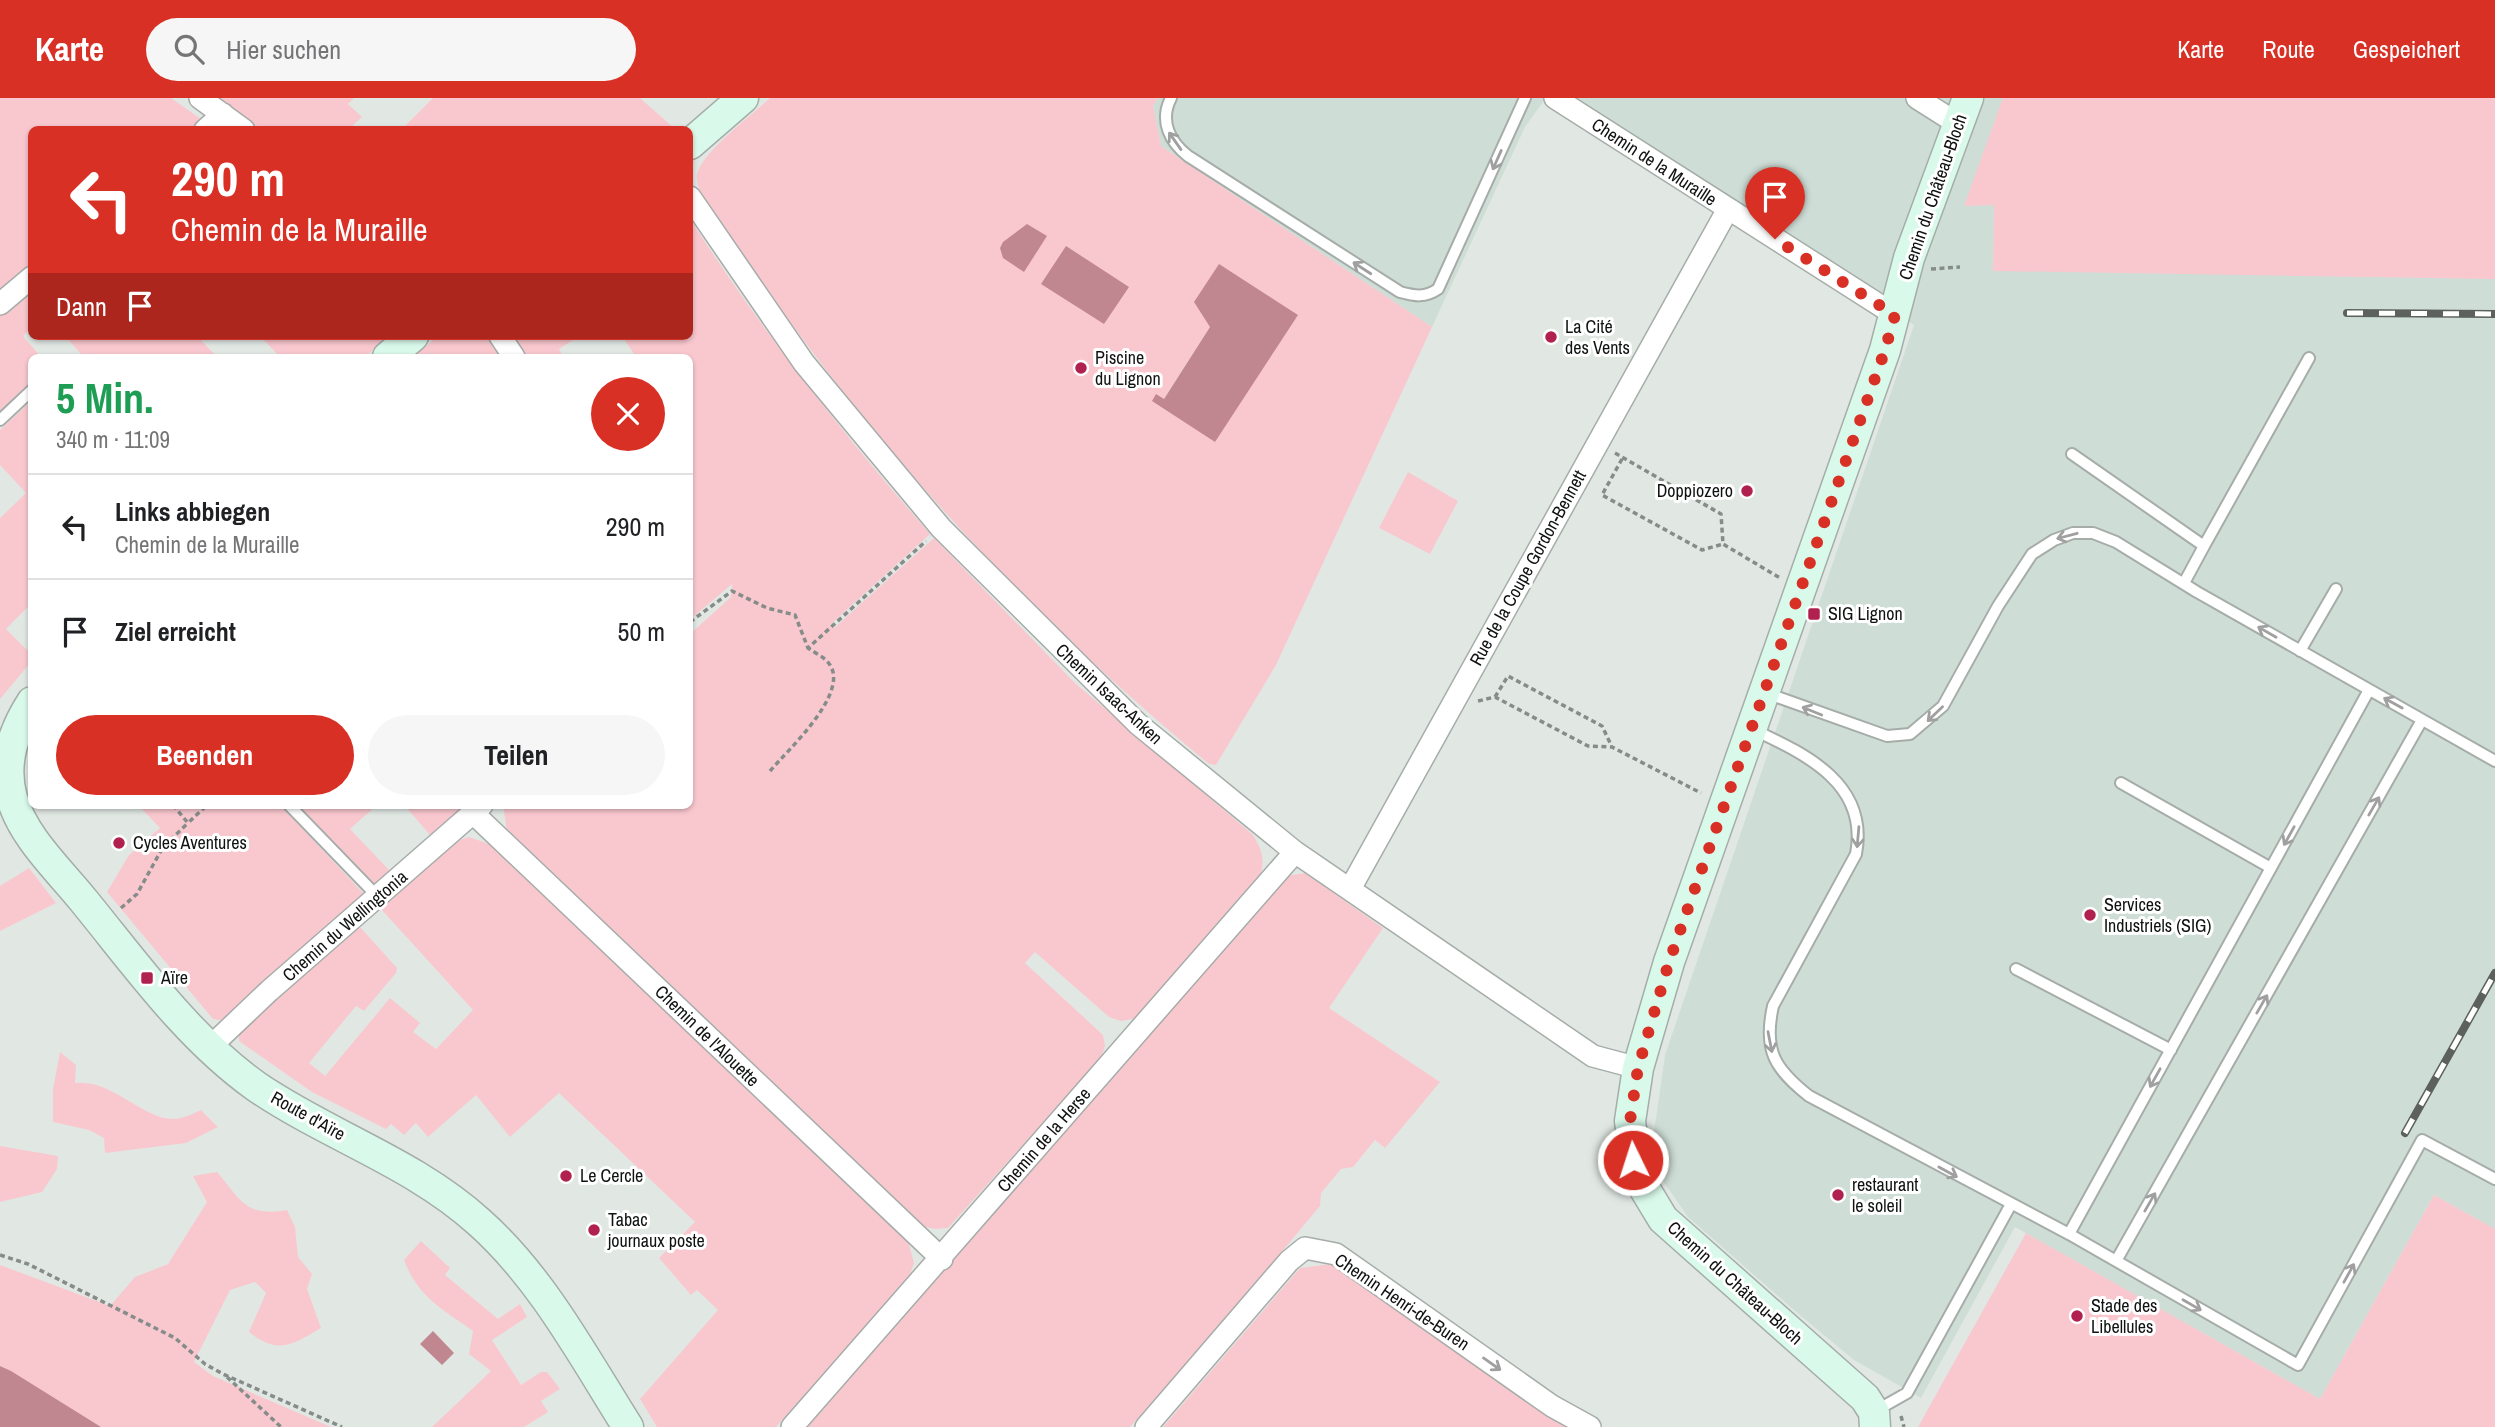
<!DOCTYPE html>
<html lang="de">
<meta charset="utf-8">
<style>
body{margin:0;font-family:"Archivo Narrow",sans-serif;background:#f6f6f6;color:#202124;height:100vh;display:flex;flex-direction:column;font-size:26px;white-space:nowrap}
*{box-sizing:border-box;margin:0}
p{font-size:23px;color:#757577}
.icon{flex:none;width:38px;height:38px;fill:none;stroke:currentColor;stroke-width:2;stroke-linecap:round;stroke-linejoin:round}
.map{position:relative;flex:1;overflow:hidden}
.details{position:absolute;left:28px;top:256px;width:665px;height:455px;display:flex;flex-direction:column;background:#fff;border-radius:10px;box-shadow:0 2px 5px #0004}
.details>*{flex:none}
.banner{position:absolute;left:28px;top:28px;width:665px;height:214px;border-radius:10px;box-shadow:0 2px 5px #0004;background:#d93025;color:#fff;overflow:hidden}
.pin{position:absolute;display:grid;place-items:center;width:60px;height:60px;color:#fff;margin:-72px -30px;border-radius:50% 50% 50% 0;rotate:-45deg;box-shadow:0 0 7px #0007}
.pin .icon{rotate:45deg}
.me{position:absolute;width:77px;margin:-38px;rotate:356deg;stroke-linejoin:round;filter:drop-shadow(0 0 5px #0008)}
.turn{display:flex;align-items:center;gap:24px;height:147px;padding:0 28px;font-size:32px}
.turn .icon{width:91px;height:91px;stroke-width:2.5}
.turn b{display:block;font-size:49px;line-height:60px}
.then{display:flex;align-items:center;height:66px;padding:0 28px;background:#0003;gap:14px;font-size:26px}
.round{display:grid;place-items:center;flex:none;width:74px;height:74px;border-radius:37px;background:#f6f6f6}
.summary{display:flex;align-items:center;justify-content:space-between;height:119px;padding:0 28px}
h1{font-size:42px;font-weight:700;line-height:52px;color:#1e9e55}
.cta{display:flex;gap:14px;margin-top:auto;padding:14px 28px}
.cta a{flex:1;height:80px;border-radius:42px;background:#d93025;color:#fff;font-size:28px;font-weight:700;line-height:80px;text-align:center}
.cta a+a{background:#f6f6f6;color:#202124}
ul{padding:0;list-style:none}
li{display:flex;align-items:center;gap:21px;height:105px;padding:0 28px;border-top:2px solid #e0e0e0}
li div{flex:1}
li b{display:block;font-size:26px}
li em{font-style:normal}
header{display:flex;align-items:center;gap:42px;box-sizing:border-box;height:98px;padding:0 35px;background:#d93025;color:#fff}
header strong{font-size:33px}
nav{display:flex;gap:38px;margin-inline-start:auto;font-size:24px}
.search{width:490px;height:63px;background:#f6f6f6;display:flex;align-items:center;gap:18px;box-sizing:border-box;padding:0 24px;border-radius:38px;color:#757577;font-size:26px}
.map>svg:first-child{display:block}
.built{fill:#ceded6}
.green{fill:#f9c8cf;fill-rule:evenodd}
.water{fill:#c18790}
.lines{fill:none;stroke-linecap:round;stroke-linejoin:round}
.lane-casing{stroke:#a6ada9;stroke-width:14}
.street-casing{stroke:#a6ada9;stroke-width:24}
.secondary-casing{stroke:#a6ada9;stroke-width:33}
.path{stroke:#868c89;stroke-width:3.5;stroke-dasharray:5 3.5;stroke-linecap:butt}
.lane{stroke:#fff;stroke-width:10}
.street{stroke:#fff;stroke-width:21}
.secondary{stroke:#d9faeb;stroke-width:30}
.rail-casing{stroke:#5c615e;stroke-width:8}
.rail{stroke:#fff;stroke-width:5;stroke-dasharray:16;stroke-linecap:butt}
.oneway{stroke:#9fa09f}
.route{stroke:#d93025;stroke-width:12;stroke-dasharray:0 21.6}
.poi-dot{fill:#b1214f;stroke:#fff;stroke-width:2.5}
.labels{text-anchor:middle;stroke-width:6;stroke-linejoin:round;paint-order:stroke}
.street-label{font-size:18px;fill:#0f1210;stroke:#fff}
.poi-label{font-size:18px;fill:#0f1210;stroke:#fff;text-anchor:start}
</style>
<header>
<strong>Karte</strong>
<div class="search"><svg class="icon" aria-label="search" viewBox="0 0 24 24"><circle cx="10" cy="10" r="6"/><path d="M15 15l6 6"/></svg>Hier suchen</div>
<nav><a>Karte</a><a>Route</a><a>Gespeichert</a></nav>
</header>
<div class="map">
<svg width="2495" height="1329" viewBox="0 0 2495 1329">
<rect width="100%" height="100%" fill="#e1e8e4"/>
<path class="built" d="M1158,0H1546L1525,29L1432,229L1161,48L1153,8Z
M1573,0H2495V1131L2434,1097L2320,1301L2015,1129L1921,1300L1854,1262L1795,1213L1688,1119L1663,1083L1654,1034L1665,957L1914,227Z"/>
<path class="green" d="M0,0H171L201,21L192,31L32,32L31,169L0,196Z
M218,0H354L348,6L362,19L349,31H261Z
M433,0H640L675,31L401,32Z
M770,0H1158L1153,8L1161,48L1432,229L1276,567L1216,667L1209,666C1030,519 874,349 743,158C731,140 693,96 697,76C701,55 753,16 770,0ZM1210,229L1216,344L1156,297L1163,302Z
M2003,0H2495V181L1993,173L1994,107L1964,108Z
M690,121C762,233 843,336 930,436L830,527L834,530L934,440L1075,585L1252,736C1263,752 1265,762 1260,780L1138,920L1121,923L1109,919L1035,854L1025,865L1103,937L1105,948L1101,960L948,1130L935,1131L920,1128L507,734L503,707H690V536L731,499L732,486L692,520L690,515V259H636L622,238H690Z
M31,185V230L23,238L41,259H32L31,277L27,280L31,285L0,315V212Z
M58,238H197L217,259H79L81,256L66,239Z
M260,238H390L365,259H280Z
M438,238H488L502,259L414,258Z
M510,238H579L559,251L563,259H524Z
M31,303V506L6,531L31,556V564L0,601V420L26,395L0,367V332Z
M1408,374L1458,403L1430,456L1379,430Z
M138,707H280L365,797L224,923L213,921L107,794L129,757L160,730Z
M298,707H377L350,731L390,773L374,787Z
M404,707H466L431,738Z
M469,739L492,747L908,1143L914,1165L909,1179L776,1329H657L640,1301L718,1212L697,1192L691,1197L659,1160L695,1124L559,995L510,1039L476,997L428,1039L416,1025L404,1037L391,1026L386,1031L312,994L239,943V935L356,829L361,830L397,870L396,875L364,913L356,908L309,965L325,978L390,900L420,925L413,934L436,951L473,912L380,810L454,744Z
M29,770L56,805L0,833V788Z
M1305,775L1383,830L1329,910L1440,984L1385,1050L1375,1042L1353,1069L1341,1071L1321,1095L1320,1108L1211,1238L1130,1329H804L1286,778Z
M60,954L76,967L75,985C115,980 147,1028 181,1020C188,1018 195,1015 201,1012L218,1029L186,1045L105,1055L104,1040L89,1032L53,1024V991Z
M0,1048L58,1058L57,1071L42,1094L0,1104Z
M217,1074C242,1103 245,1119 287,1112L295,1129L298,1159L312,1176L307,1191L321,1230C292,1247 279,1257 249,1234L266,1195L255,1184L230,1192L194,1264L213,1278L331,1329H101L0,1268V1167L110,1208L135,1179L168,1166L207,1104L193,1078Z
M2434,1097L2495,1131V1329H1918L2026,1135L2320,1301Z
M421,1143L450,1170L445,1177L498,1221L520,1206L527,1219L492,1242L521,1287L541,1274H547L560,1291L541,1303L548,1314L524,1329H432L491,1273L469,1256L473,1233C442,1211 418,1199 404,1162Z
M1331,1166L1540,1311L1572,1329H1163L1300,1170Z"/>
<path class="water" d="M1027,126L1047,138L1024,174L1003,160L1000,150L1003,144Z
M1066,148L1129,189L1104,226L1041,186Z
M1219,166L1298,217L1215,344L1152,303L1156,296L1164,301L1210,229L1194,204Z
M433,1233L454,1255L442,1267L420,1246Z
M0,1268L11,1273L101,1329H0Z"/>
<g class="lines">
<g class="lane-casing">
<path id="lane" d="M1171,0C1159,23 1170,44 1188,58L1400,194C1415,198 1425,200 1438,191L1525,0
M0,322L32,292
M2072,356L2204,448L2309,260
M2184,485L2204,448
M2300,553L2336,491
M1766,595L1887,638L1910,636L1943,608L1998,508L2032,456L2054,442L2073,435H2093L2116,444L2197,494L2495,663
M1754,632C1808,657 1869,687 1856,756L1773,908C1763,953 1775,971 1809,998L2069,1136L2298,1267L2422,1042L2495,1081
M2121,685L2271,770
M289,707L379,800
M2016,871L2171,952
M2069,1136L2369,592
M2116,1163L2422,622
M1877,1312L1907,1295L2010,1108"/>
</g>
<g class="street-casing">
<path id="street" d="M200,0L244,32
M1555,0L1895,217
M1917,0L1958,26
M205,32L223,16
M690,99L804,265L941,430L1138,626L1295,754L1593,958L1638,970
M0,206L32,179
M500,238L514,259
M473,715L942,1161
M1350,791L1728,111
M210,949L269,893L482,707
M792,1329L1295,754
M1146,1329L1289,1163L1305,1150L1336,1156L1552,1308L1590,1329"/>
</g>
<g class="secondary-casing">
<path id="secondary" d="M690,46L743,0
M388,259L413,238
M32,604C14,632 2,666 12,700C23,739 59,772 84,803C137,868 188,940 257,989C329,1038 414,1065 479,1124C542,1180 583,1258 628,1329
M1875,1329L1874,1314L1865,1300L1663,1121L1637,1078L1630,1023L1638,970L1669,864L1885,252L1909,160L1968,0"/>
</g>
<path class="path" d="M1931,171L1960,169
M1615,355L1721,416L1723,446L1780,480
M1622,361L1602,397L1702,452L1723,446
M690,524L732,493L767,510L795,517L808,550L926,443
M1495,599L1508,578L1602,628L1612,649
M1478,603L1495,599L1588,648L1612,649L1701,695
M770,673C788,652 849,596 830,567C825,559 815,555 808,550
M173,707L188,725L207,707
M121,810L137,796L163,749L188,725
M0,1157L28,1166L175,1240L205,1266L223,1276L342,1329
M227,1279L281,1329
M1901,1318L1904,1329"/>
<use href="#lane" class="lane"/>
<use href="#street" class="street"/>
<use href="#secondary" class="secondary"/>
<g class="rail-casing">
<path id="rail" d="M2347,215L2495,216
M2405,1035L2495,875"/>
</g>
<use href="#rail" class="rail"/>
</g>
<defs><path id="oneway-shaft" d="M-6 0H5M1.5-3L5.5 0L1.5 3" fill="none" stroke-width="1.6" stroke-linecap="round" stroke-linejoin="round" transform="scale(1.75)"/></defs>
<g class="oneway">
<use href="#oneway-shaft" transform="translate(1175 43) rotate(-125)"/>
<use href="#oneway-shaft" transform="translate(1497 62) rotate(114)"/>
<use href="#oneway-shaft" transform="translate(1362 170) rotate(-147)"/>
<use href="#oneway-shaft" transform="translate(2067 438) rotate(165)"/>
<use href="#oneway-shaft" transform="translate(2267 534) rotate(-150)"/>
<use href="#oneway-shaft" transform="translate(2393 605) rotate(-151)"/>
<use href="#oneway-shaft" transform="translate(1812 613) rotate(-158)"/>
<use href="#oneway-shaft" transform="translate(1935 616) rotate(136)"/>
<use href="#oneway-shaft" transform="translate(2374 708) rotate(-60)"/>
<use href="#oneway-shaft" transform="translate(2289 738) rotate(119)"/>
<use href="#oneway-shaft" transform="translate(1858 739) rotate(95)"/>
<use href="#oneway-shaft" transform="translate(2262 906) rotate(-60)"/>
<use href="#oneway-shaft" transform="translate(1770 944) rotate(79)"/>
<use href="#oneway-shaft" transform="translate(2155 980) rotate(119)"/>
<use href="#oneway-shaft" transform="translate(1948 1074) rotate(29)"/>
<use href="#oneway-shaft" transform="translate(2150 1104) rotate(-60)"/>
<use href="#oneway-shaft" transform="translate(2349 1175) rotate(-61)"/>
<use href="#oneway-shaft" transform="translate(2192 1207) rotate(30)"/>
<use href="#oneway-shaft" transform="translate(1492 1266) rotate(35)"/>
</g>
<g class="lines">
<path class="route" d="M1633,1062L1630,1023L1638,970L1669,864L1885,252L1895,217L1775,141"/>
</g>
<g class="poi-dot">
<circle cx="1551" cy="239" r="7"/>
<circle cx="1081" cy="270" r="7"/>
<circle cx="1747" cy="393" r="7"/>
<rect x="1807" y="509" width="14" height="14" rx="3.5"/>
<circle cx="119" cy="745" r="7"/>
<circle cx="2090" cy="817" r="7"/>
<rect x="140" y="873" width="14" height="14" rx="3.5"/>
<circle cx="566" cy="1078" r="7"/>
<circle cx="1838" cy="1097" r="7"/>
<circle cx="594" cy="1132" r="7"/>
<circle cx="2077" cy="1218" r="7"/>
</g>
<g class="labels">
<g class="street-label">
<text transform="translate(1654 64) rotate(33)" y="6">Chemin de la Muraille</text>
<text transform="translate(1933 99) rotate(-71)" y="6">Chemin du Château-Bloch</text>
<text transform="translate(1528 470) rotate(-61)" y="6">Rue de la Coupe Gordon-Bennett</text>
<text transform="translate(1109 596) rotate(43)" y="6">Chemin Isaac-Anken</text>
<text transform="translate(345 828) rotate(-41)" y="6">Chemin du Wellingtonia</text>
<text transform="translate(707 938) rotate(44)" y="6">Chemin de l'Alouette</text>
<text transform="translate(308 1018) rotate(29)" y="6">Route d'Aïre</text>
<text transform="translate(1044 1042) rotate(-49)" y="6">Chemin de la Herse</text>
<text transform="translate(1735 1185) rotate(42)" y="6">Chemin du Château-Bloch</text>
<text transform="translate(1402 1204) rotate(34)" y="6">Chemin Henri-de-Buren</text>
</g>
<g class="poi-label">
<text x="1565" y="235">La Cité<tspan x="1565" dy="21">des Vents</tspan></text>
<text x="1095" y="266">Piscine<tspan x="1095" dy="21">du Lignon</tspan></text>
<text x="1733" y="399" text-anchor="end">Doppiozero</text>
<text x="1828" y="522">SIG Lignon</text>
<text x="133" y="751">Cycles Aventures</text>
<text x="2104" y="813">Services<tspan x="2104" dy="21">Industriels (SIG)</tspan></text>
<text x="161" y="886">Aïre</text>
<text x="580" y="1084">Le Cercle</text>
<text x="1852" y="1093">restaurant<tspan x="1852" dy="21">le soleil</tspan></text>
<text x="608" y="1128">Tabac<tspan x="608" dy="21">journaux poste</tspan></text>
<text x="2091" y="1214">Stade des<tspan x="2091" dy="21">Libellules</tspan></text>
</g>
</g>
</svg>
<div class="pin" style="left:1775px;top:141px;background:#d93025"><svg class="icon" aria-label="arrive" viewBox="0 0 24 24"><path d="M6 21V4h12l-3 4 3 4H6"/></svg></div>
<svg class="me" style="left:1633px;top:1062px" viewBox="-20 -20 40 40"><circle r="17" fill="#d93025" stroke="#fff" stroke-width="3"/><path d="M0-11L8 9 0 5-8 9z" fill="#fff"/></svg>
<div class="banner">
<div class="turn"><svg class="icon" aria-label="left" viewBox="0 0 24 24"><path d="M17 20v-9H6M10 6l-5 5 5 5"/></svg><div><b>290 m</b>Chemin de la Muraille</div></div>
<div class="then">Dann<svg class="icon" aria-label="arrive" viewBox="0 0 24 24"><path d="M6 21V4h12l-3 4 3 4H6"/></svg></div>
</div>
<section class="details">
<div class="summary"><div><h1>5 Min.</h1><p>340 m · 11:09</p></div><a class="round" style="background:#d93025;color:#fff"><svg class="icon" aria-label="close" viewBox="0 0 24 24"><path d="M6 6l12 12M18 6L6 18"/></svg></a></div>
<ul>
<li><svg class="icon" aria-label="left" viewBox="0 0 24 24"><path d="M17 20v-9H6M10 6l-5 5 5 5"/></svg><div><b>Links abbiegen</b><p>Chemin de la Muraille</p></div><em>290 m</em></li>
<li><svg class="icon" aria-label="arrive" viewBox="0 0 24 24"><path d="M6 21V4h12l-3 4 3 4H6"/></svg><div><b>Ziel erreicht</b></div><em>50 m</em></li>
</ul>
<div class="cta"><a>Beenden</a><a>Teilen</a></div>
</section>
</div>
